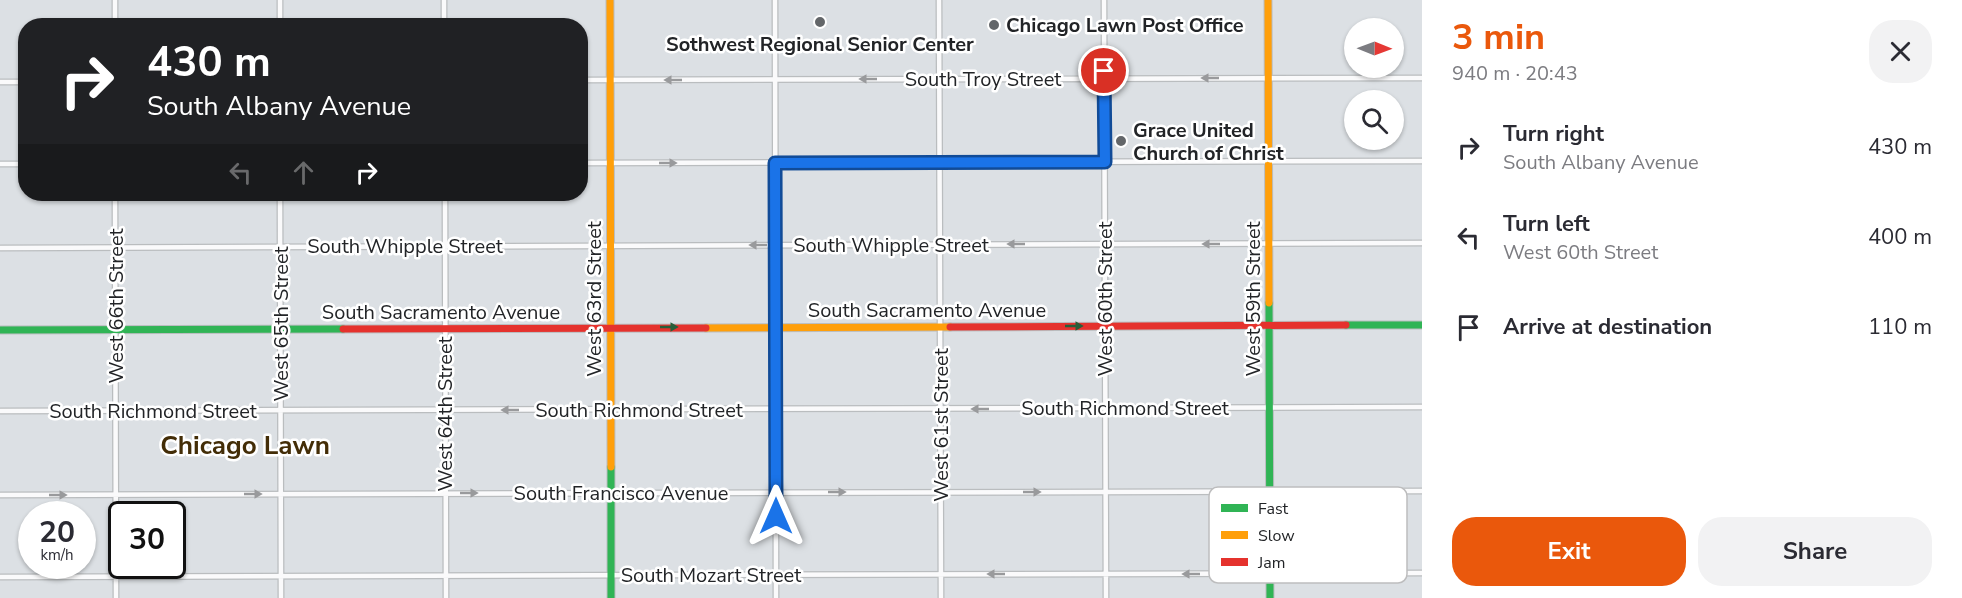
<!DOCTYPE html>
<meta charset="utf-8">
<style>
body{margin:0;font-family:"Nunito Sans",sans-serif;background:#f2f2f3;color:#2b2b33;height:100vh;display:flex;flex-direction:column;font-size:22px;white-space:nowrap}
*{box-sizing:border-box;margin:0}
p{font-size:20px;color:#7c7c81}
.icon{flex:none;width:33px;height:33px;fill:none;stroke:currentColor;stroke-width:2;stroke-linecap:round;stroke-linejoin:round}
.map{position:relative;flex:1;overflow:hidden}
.sheet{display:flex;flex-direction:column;background:#fff;width:540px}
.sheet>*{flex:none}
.banner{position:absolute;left:18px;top:18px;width:570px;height:183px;border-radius:24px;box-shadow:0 2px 4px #0004;background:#202124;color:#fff;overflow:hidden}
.needle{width:39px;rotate:91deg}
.controls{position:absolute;left:1344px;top:18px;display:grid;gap:12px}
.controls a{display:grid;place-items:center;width:60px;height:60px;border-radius:50%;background:#fff;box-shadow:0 2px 4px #0004;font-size:30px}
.speed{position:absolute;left:18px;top:501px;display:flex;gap:12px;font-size:30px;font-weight:700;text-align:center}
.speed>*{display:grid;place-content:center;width:78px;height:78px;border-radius:50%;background:#fff;box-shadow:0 2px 4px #0004;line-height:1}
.speed small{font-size:15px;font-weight:400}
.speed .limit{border:3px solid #111;border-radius:9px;background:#fff;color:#111}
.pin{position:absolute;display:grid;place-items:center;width:51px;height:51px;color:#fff;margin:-26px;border:3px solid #fff;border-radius:50%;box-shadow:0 2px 6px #0007}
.me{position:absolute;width:66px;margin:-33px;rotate:0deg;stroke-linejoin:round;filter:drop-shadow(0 0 4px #0008)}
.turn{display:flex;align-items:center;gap:21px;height:126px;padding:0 30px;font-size:27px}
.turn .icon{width:78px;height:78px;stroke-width:2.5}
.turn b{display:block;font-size:42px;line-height:51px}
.lanes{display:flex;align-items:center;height:57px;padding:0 30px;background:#0003;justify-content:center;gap:30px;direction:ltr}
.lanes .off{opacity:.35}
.round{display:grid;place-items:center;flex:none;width:63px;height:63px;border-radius:24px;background:#f2f2f3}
.overview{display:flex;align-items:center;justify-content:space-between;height:102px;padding:0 30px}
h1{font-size:36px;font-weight:700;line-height:45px;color:#ea580c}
.cta{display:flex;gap:12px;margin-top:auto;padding:12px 30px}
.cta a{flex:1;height:69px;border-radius:24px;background:#ea580c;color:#fff;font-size:24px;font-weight:700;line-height:69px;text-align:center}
.cta a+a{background:#f2f2f3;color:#2b2b33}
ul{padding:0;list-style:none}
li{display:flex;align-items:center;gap:18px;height:90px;padding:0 30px}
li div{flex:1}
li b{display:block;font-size:22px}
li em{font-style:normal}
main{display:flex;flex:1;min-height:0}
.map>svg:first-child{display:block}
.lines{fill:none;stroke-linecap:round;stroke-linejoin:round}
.street-casing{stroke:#babdbf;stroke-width:7}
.fast-casing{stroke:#babdbf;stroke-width:9}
.slow-casing{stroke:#babdbf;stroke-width:9}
.jam-casing{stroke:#babdbf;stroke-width:9}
.street{stroke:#fafafb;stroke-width:4.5}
.fast{stroke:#30b455;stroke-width:7}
.slow{stroke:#ff9f0a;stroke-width:7}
.jam{stroke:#e5322d;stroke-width:7}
.oneway{fill:#999a9c}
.oneway2{fill:#285e39}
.route-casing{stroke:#114b97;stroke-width:15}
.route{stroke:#1a73e8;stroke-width:10}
.poi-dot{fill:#636669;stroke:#fff;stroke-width:2}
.labels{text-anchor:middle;stroke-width:5;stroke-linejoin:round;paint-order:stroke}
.poi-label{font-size:20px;font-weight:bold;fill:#222427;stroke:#fff;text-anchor:start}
.street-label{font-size:20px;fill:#222427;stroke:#fff}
.district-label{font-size:26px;font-weight:bold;fill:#432d07;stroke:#fff}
.key{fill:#fff;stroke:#bdbdbe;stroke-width:1.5}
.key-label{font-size:16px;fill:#222427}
</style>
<main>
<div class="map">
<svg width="1422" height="598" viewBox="0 0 1422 598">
<rect width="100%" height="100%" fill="#dce0e4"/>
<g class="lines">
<g class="street-casing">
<path id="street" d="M280,0V26
M444,0V26
M775,0L776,598
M939,0L941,598
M1104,0L1106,598
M115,26V0
M580,80L1422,78
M0,82H26
M580,163L1422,161
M0,164H26
M115,194L116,598
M280,194L281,598
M445,194L446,598
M0,248L1422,243
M0,411L1422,407
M0,495L1422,491
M0,577L1422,573"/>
</g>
<g class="fast-casing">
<path id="fast" d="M1269,303L1270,598
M1346,325H1422
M0,330L343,329
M611,467V598"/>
</g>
<g class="slow-casing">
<path id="slow" d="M610,0L611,467
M1268,0L1269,303
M706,328L950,327"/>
</g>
<g class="jam-casing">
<path id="jam" d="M950,327L1346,325
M343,329L706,328"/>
</g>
<use href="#street" class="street"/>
<use href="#fast" class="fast"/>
<use href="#slow" class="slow"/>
<use href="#jam" class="jam"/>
</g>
<defs><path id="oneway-solid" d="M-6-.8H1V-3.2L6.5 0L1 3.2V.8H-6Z" transform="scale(1.5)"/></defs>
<g class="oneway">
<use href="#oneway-solid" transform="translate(1210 78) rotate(180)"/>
<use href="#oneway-solid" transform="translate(868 79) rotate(180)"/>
<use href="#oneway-solid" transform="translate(673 80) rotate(180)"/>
<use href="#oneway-solid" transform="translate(668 163)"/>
<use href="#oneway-solid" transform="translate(1016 244) rotate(180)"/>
<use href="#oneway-solid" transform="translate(1211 244) rotate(180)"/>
<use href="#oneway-solid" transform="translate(758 245) rotate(180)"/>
<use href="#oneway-solid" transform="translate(980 409) rotate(180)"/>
<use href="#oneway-solid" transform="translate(510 410) rotate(-180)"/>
<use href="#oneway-solid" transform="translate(837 492)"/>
<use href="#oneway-solid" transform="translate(1032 492)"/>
<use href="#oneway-solid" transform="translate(469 493)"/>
<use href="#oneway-solid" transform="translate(253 494)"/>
<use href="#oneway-solid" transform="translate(58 495)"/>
<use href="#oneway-solid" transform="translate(996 574) rotate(180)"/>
<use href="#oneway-solid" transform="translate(1191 574) rotate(180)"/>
</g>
<g class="oneway2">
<use href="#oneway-solid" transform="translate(1074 326)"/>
<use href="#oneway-solid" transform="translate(669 327)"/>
</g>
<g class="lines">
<g class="route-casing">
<path id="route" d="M776,516L775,163L1105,162L1104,71"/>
</g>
<use href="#route" class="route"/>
</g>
<g class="poi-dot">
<circle cx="820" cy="22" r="6"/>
<circle cx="994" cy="25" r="6"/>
<circle cx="1121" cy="141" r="6"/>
</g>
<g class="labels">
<g class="poi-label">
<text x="1006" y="32">Chicago Lawn Post Office</text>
<text x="820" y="51" text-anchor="middle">Sothwest Regional Senior Center</text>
<text x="1133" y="137">Grace United<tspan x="1133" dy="23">Church of Christ</tspan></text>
</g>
<g class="street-label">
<text x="983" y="86">South Troy Street</text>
<text x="891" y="252">South Whipple Street</text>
<text x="405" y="253">South Whipple Street</text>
<text transform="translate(594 299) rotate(-90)" y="7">West 63rd Street</text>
<text transform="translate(1105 299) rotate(-90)" y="7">West 60th Street</text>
<text transform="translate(1253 299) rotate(-90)" y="7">West 59th Street</text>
<text transform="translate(116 306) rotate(-90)" y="7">West 66th Street</text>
<text x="927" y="317">South Sacramento Avenue</text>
<text x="441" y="319">South Sacramento Avenue</text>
<text transform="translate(281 324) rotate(-90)" y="7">West 65th Street</text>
<text x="1125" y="415">South Richmond Street</text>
<text x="639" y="417">South Richmond Street</text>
<text x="153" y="418">South Richmond Street</text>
<text transform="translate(445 414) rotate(-90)" y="7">West 64th Street</text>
<text transform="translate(941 425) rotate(-90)" y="7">West 61st Street</text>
<text x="621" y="500">South Francisco Avenue</text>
<text x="711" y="582">South Mozart Street</text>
</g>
<g class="district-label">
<text x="245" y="454">Chicago Lawn</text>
</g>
</g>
<rect x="1209" y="487" width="198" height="96" rx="9" class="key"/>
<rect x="1221" y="504" width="27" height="8" fill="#30b455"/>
<rect x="1221" y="531" width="27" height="8" fill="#ff9f0a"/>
<rect x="1221" y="558" width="27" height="8" fill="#e5322d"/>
<g class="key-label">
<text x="1258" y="514">Fast</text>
<text x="1258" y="541">Slow</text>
<text x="1258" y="568">Jam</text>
</g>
</svg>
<div class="controls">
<a><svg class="needle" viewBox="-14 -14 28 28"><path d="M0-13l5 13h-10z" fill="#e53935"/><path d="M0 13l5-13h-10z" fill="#7c7c81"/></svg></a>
<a><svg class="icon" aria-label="search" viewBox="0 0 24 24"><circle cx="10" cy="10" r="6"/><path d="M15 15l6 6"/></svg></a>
</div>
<div class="speed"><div>20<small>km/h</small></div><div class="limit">30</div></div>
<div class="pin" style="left:1104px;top:71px;background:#d93025"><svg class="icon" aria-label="arrive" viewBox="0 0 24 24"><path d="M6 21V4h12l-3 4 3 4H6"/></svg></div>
<svg class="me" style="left:776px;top:516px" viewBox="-20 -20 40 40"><path d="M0-17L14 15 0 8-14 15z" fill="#1a73e8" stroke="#fff" stroke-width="4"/></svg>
<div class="banner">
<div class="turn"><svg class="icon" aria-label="right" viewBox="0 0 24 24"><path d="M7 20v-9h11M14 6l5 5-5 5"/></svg><div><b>430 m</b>South Albany Avenue</div></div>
<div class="lanes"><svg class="icon off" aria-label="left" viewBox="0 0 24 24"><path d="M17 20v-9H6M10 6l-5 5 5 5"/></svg><svg class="icon off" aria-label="ahead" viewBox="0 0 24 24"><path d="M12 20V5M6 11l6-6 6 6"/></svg><svg class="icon" aria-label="right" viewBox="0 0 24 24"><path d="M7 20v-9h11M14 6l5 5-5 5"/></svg></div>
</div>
</div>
<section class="sheet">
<div class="overview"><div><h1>3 min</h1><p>940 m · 20:43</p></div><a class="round"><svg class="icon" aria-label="close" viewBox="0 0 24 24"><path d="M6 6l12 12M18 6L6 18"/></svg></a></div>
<ul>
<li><svg class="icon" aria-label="right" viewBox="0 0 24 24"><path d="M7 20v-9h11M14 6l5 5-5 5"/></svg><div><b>Turn right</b><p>South Albany Avenue</p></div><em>430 m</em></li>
<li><svg class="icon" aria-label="left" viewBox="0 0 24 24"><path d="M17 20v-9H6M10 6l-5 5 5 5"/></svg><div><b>Turn left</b><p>West 60th Street</p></div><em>400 m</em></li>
<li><svg class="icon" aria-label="arrive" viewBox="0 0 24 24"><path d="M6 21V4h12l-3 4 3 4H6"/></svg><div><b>Arrive at destination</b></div><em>110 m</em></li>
</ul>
<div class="cta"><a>Exit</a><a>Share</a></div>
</section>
</main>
